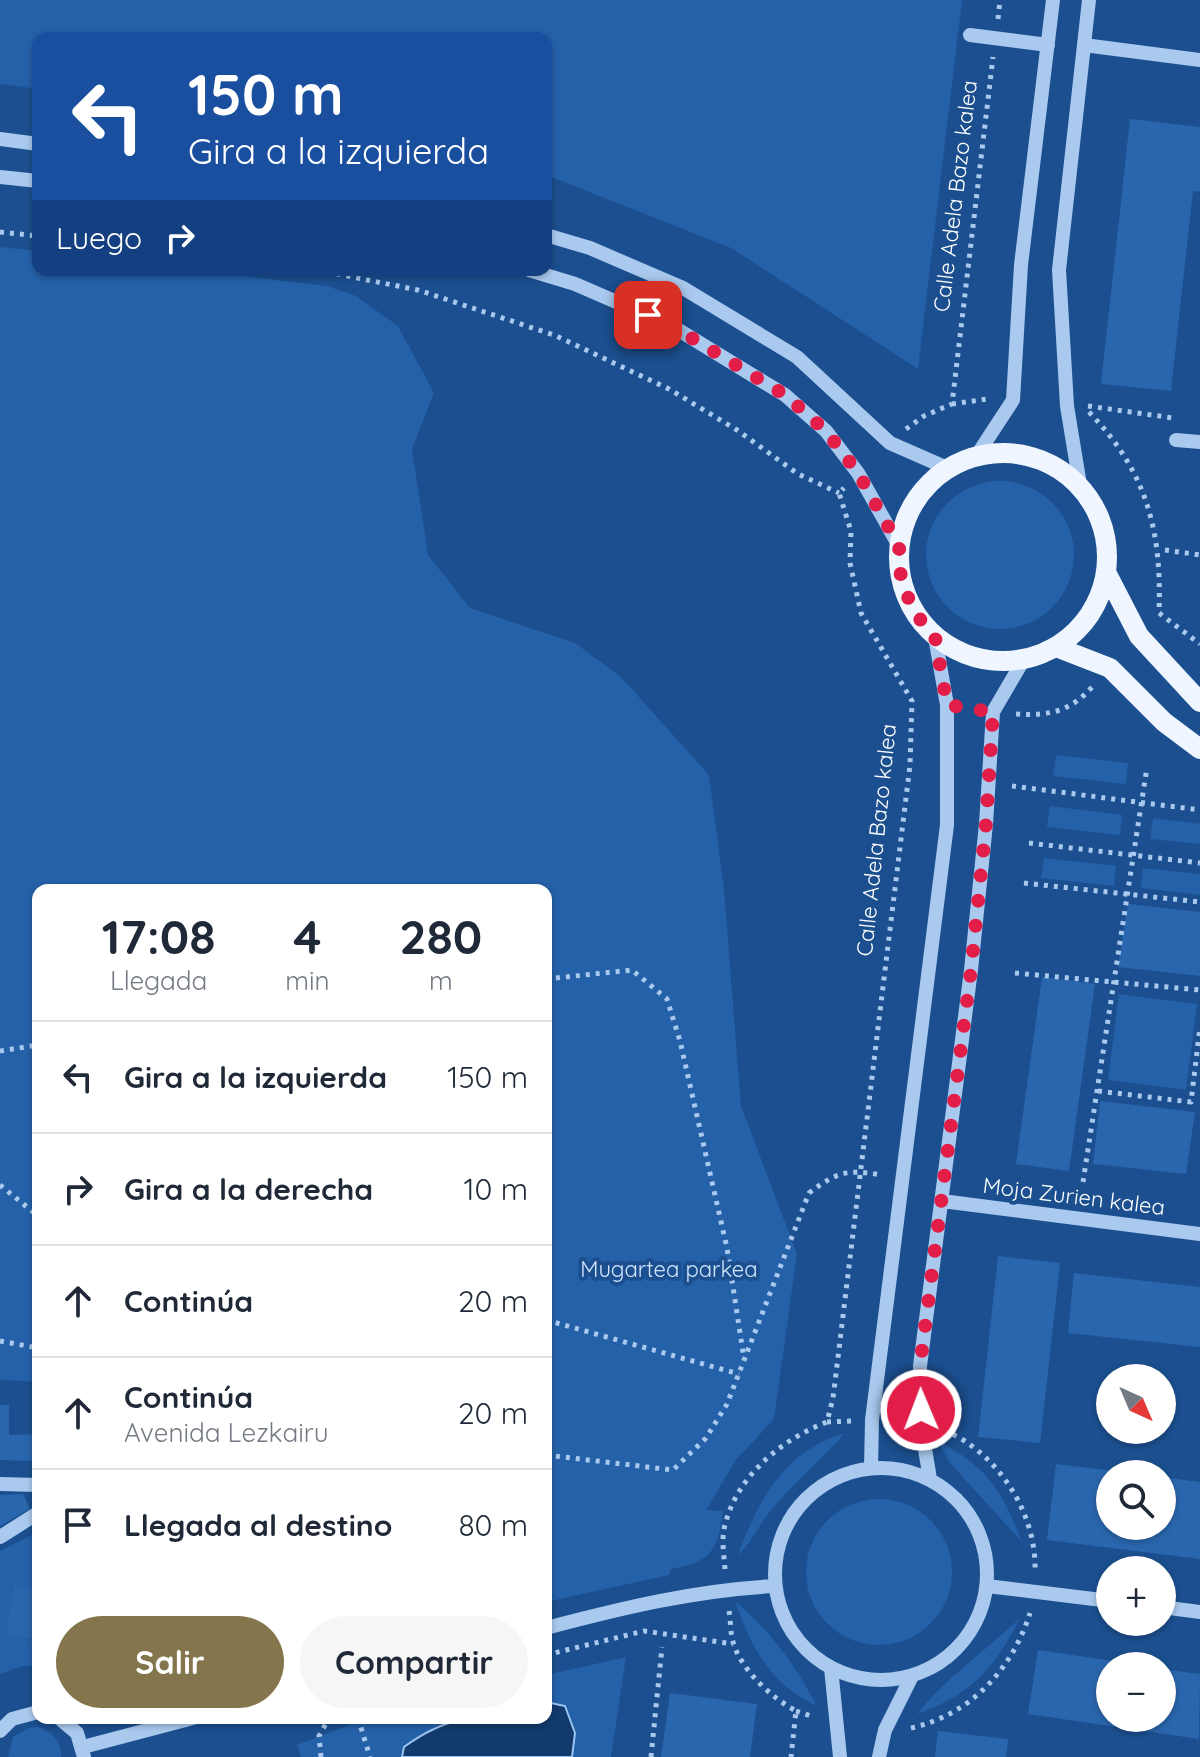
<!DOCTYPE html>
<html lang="es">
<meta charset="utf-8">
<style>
body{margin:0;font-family:Quicksand,sans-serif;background:#f6f6f7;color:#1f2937;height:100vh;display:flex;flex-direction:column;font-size:30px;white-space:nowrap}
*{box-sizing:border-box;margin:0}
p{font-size:26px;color:#747a83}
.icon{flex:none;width:44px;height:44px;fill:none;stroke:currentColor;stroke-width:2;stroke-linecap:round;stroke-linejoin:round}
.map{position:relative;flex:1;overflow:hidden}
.panel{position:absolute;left:32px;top:884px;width:520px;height:840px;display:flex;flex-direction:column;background:#fff;border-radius:16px;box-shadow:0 2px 6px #0004}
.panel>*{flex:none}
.hud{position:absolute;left:32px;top:32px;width:520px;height:244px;border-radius:16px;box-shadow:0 2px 6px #0004;background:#1a4fa0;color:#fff;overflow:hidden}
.needle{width:52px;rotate:136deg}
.buttons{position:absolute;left:1096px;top:1364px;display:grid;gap:16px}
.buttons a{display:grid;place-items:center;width:80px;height:80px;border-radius:50%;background:#fff;box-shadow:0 2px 6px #0004;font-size:40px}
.pin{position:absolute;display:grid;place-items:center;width:68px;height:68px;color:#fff;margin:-34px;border-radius:16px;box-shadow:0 4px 12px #0006}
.me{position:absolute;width:88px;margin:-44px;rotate:359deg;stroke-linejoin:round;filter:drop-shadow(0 0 6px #0008)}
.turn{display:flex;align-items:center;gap:28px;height:168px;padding:0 24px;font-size:36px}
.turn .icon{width:104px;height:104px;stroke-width:2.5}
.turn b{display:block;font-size:56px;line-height:68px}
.then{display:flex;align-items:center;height:76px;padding:0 24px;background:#0003;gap:16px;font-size:30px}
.eta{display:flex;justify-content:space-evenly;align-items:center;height:136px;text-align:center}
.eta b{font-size:48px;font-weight:700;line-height:56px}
.button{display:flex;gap:16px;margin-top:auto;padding:16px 24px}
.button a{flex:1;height:92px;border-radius:48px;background:#84754c;color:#fff;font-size:32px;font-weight:700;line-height:92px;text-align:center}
.button a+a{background:#f6f6f7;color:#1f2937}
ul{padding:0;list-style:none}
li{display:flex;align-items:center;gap:24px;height:112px;padding:0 24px;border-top:2px solid #e0e1e3}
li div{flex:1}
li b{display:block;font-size:30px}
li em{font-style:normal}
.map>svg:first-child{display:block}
.green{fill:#2461a8}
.water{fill:#123a6d;stroke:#9cc4f0;stroke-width:2}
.building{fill:#2a66ad}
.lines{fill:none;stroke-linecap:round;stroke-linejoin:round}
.path{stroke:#a9c9ee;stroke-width:5;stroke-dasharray:4 6;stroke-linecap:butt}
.minor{stroke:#a9c9ee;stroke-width:14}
.major{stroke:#f0f6ff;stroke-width:20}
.route{stroke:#e11d48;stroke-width:14;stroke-dasharray:0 25.2}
.labels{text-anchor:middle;stroke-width:8;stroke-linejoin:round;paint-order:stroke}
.street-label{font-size:22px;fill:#fff;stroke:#1b4f8f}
.park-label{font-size:22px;fill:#cfe3fa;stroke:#1b4f8f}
</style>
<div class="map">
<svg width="1200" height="1757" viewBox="0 0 1200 1757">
<rect width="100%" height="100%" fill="#1b4f8f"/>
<path class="green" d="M0,0H962L918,369L731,248L546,175V38H38V89L0,84Z
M0,247L38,251V270H195L327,286L356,296L398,326L434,393L412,449L428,555L470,608L575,643L621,677L709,775L724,889L741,1106L797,1254L774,1419L736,1460L706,1510L723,1511C718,1551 711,1562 671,1569L669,1575L546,1602V890H38V1382L0,1380Z
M926 555a74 74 0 1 1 148 0a74 74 0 1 1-148 0Z
M1056,755L1128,763L1126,784L1053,776Z
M1050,806L1122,815L1120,835L1047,827Z
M1153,818L1200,824V844L1150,839Z
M1044,858L1116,866L1114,886L1041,878Z
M1143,868L1200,874V895L1141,888Z
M1119,994L1197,1004L1186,1090L1108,1080Z
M845,1433C821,1459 794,1483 771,1510C759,1525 752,1542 738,1555C758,1500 785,1450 845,1433Z
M938,1441C989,1468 1001,1490 1022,1542L950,1463Z
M806 1572a73 73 0 1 1 146 0a73 73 0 1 1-146 0Z
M38,1532V1590L29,1647L38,1649V1666H22L0,1674V1551Z
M735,1601C770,1630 796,1666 817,1706C770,1684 752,1649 735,1601Z
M1020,1618C995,1668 971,1695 917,1714C947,1677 985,1651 1020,1618Z
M626,1657L611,1757H301L297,1745L368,1718H546V1675Z
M37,1727C52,1731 62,1741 61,1757H8L13,1737L28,1728Z"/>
<path class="water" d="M546,1702L565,1706L575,1733L572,1757H402L404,1747C456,1709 485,1718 546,1718Z"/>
<path class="building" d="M1130,119L1200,127V192L1193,191L1171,391L1101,384Z
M1128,904L1200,912V976L1118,967Z
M1042,977L1095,984L1069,1171L1016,1164Z
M1100,1101L1195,1112L1186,1174L1093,1164Z
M998,1256L1060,1263L1040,1443L978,1437Z
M1074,1273L1200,1287V1347L1068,1333Z
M0,1405H9V1435L38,1434V1461L0,1460Z
M1056,1464L1123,1472L1110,1474V1526H1162V1477L1200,1482V1559L1047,1540Z
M23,1494L30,1509L0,1526V1495Z
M14,1586L38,1590V1649L29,1647L31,1638L6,1634Z
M1038,1650L1134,1664L1110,1666V1718H1162V1669L1200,1674L1199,1739L1028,1714Z
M670,1693L757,1704L750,1757H661Z
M938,1731L1008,1739L1006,1757H935Z"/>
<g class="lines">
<path class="path" d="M998,19L1000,0
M0,232L38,236
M317,270L418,290L554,335L669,389L737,430L798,474L839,493
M952,404L987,399
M1088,406L1173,418
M1089,412C1147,472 1162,531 1159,613L1200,644
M906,429L924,416L952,404L993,57
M1165,550L1200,555
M1016,714C1049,716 1070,712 1093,686
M1012,786L1200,810
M1029,843L1200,863
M1024,883L1200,902
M1015,973L1200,990
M546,979L632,970L667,999L680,1041L727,1248L744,1359
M0,1051L38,1045
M1098,1091L1191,1102L1200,1027
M1083,1182L1147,767
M0,1185L38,1216
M546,1320L739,1374
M0,1341L38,1348
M827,1422L851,1421
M944,1430C998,1453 1037,1513 1035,1572
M546,1455L673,1470L706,1438L727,1404L809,1193C837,1172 846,1169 882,1175
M725,1569C724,1555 721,1539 725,1525C737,1476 782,1439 827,1422L833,1398L910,765L912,701L861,613L850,563L851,531L839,493L844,488
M729,1611C731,1621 730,1632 733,1642C741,1670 772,1698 796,1711L791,1757
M546,1655L644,1631L733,1644
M796,1711L814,1717
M358,1718L370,1757
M911,1728C970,1715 1012,1670 1030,1613
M321,1757L319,1736L329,1718
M651,1757L662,1647"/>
<path class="minor" d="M970,35L1048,45
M1084,45L1200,60
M0,139L38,144
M0,177L38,181
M546,235L590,248L683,288L797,357L890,443L947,468
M529,270L575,284L672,326L785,395L826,431L858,473L899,546
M1176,440L1200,442
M977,455L1013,400L1021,265L1053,0
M1080,485L1067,406L1059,270L1089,0
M942,1201L1200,1234
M871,1468L872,1420L947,825V705L935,637
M775 1574a106 106 0 1 1 212 0a106 106 0 1 1-212 0Z
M930,1479L921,1425L920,1366L971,970L986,824L993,712L1024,659
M0,1484L38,1485
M0,1537L38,1513
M987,1586L1110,1601
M1162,1607L1200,1612
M546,1628C622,1608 696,1590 775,1586
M831,1668L840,1757
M59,1718L77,1733L84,1757
M0,1731L12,1719L38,1712
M83,1747L193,1718
M879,1757L885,1730L912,1676"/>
<path class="major" d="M899 557a104 104 0 1 1 208 0a104 104 0 1 1-208 0Z
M1107,574L1139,636L1200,702
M1056,647L1110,668L1164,722L1200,749"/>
</g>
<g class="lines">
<path class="route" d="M648,315L672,326L785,395L826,431L858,473L899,546L901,580L914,612L935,637L947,705L993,712L986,824L971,970L920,1366L921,1410"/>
</g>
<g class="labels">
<g class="street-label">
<text transform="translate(955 196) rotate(-83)" y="8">Calle Adela Bazo kalea</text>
<text transform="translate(876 840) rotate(-84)" y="8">Calle Adela Bazo kalea</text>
<text transform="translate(1074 1196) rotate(7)" y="8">Moja Zurien kalea</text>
</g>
<g class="park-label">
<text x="669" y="1277">Mugartea parkea</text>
</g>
</g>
</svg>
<div class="buttons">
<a><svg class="needle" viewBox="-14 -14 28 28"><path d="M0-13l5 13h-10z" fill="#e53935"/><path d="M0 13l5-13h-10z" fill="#747a83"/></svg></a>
<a><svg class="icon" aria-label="search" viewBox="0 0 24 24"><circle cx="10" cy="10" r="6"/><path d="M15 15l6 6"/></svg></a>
<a>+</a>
<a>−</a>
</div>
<div class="pin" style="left:648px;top:315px;background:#d93025"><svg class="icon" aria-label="arrive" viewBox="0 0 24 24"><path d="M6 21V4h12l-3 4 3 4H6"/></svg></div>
<svg class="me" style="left:921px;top:1410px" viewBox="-20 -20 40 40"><circle r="17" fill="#e11d48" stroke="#fff" stroke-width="3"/><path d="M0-11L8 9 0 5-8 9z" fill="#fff"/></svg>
<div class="hud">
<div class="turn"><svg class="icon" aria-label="left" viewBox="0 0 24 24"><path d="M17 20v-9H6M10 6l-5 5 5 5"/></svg><div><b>150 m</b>Gira a la izquierda</div></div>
<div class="then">Luego<svg class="icon" aria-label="right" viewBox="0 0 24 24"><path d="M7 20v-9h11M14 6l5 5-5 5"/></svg></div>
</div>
<section class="panel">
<div class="eta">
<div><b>17:08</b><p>Llegada</p></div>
<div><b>4</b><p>min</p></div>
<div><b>280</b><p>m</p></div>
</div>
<ul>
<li><svg class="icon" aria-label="left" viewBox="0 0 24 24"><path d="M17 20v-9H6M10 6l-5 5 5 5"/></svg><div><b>Gira a la izquierda</b></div><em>150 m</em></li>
<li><svg class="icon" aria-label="right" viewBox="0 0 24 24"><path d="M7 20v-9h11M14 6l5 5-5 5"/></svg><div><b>Gira a la derecha</b></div><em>10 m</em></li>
<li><svg class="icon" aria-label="ahead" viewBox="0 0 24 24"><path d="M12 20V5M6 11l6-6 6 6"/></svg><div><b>Continúa</b></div><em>20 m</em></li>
<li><svg class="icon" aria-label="ahead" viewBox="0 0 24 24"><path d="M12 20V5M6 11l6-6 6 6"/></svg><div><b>Continúa</b><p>Avenida Lezkairu</p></div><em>20 m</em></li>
<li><svg class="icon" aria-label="arrive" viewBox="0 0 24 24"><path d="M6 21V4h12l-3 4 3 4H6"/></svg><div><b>Llegada al destino</b></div><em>80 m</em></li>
</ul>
<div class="button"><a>Salir</a><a>Compartir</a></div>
</section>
</div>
